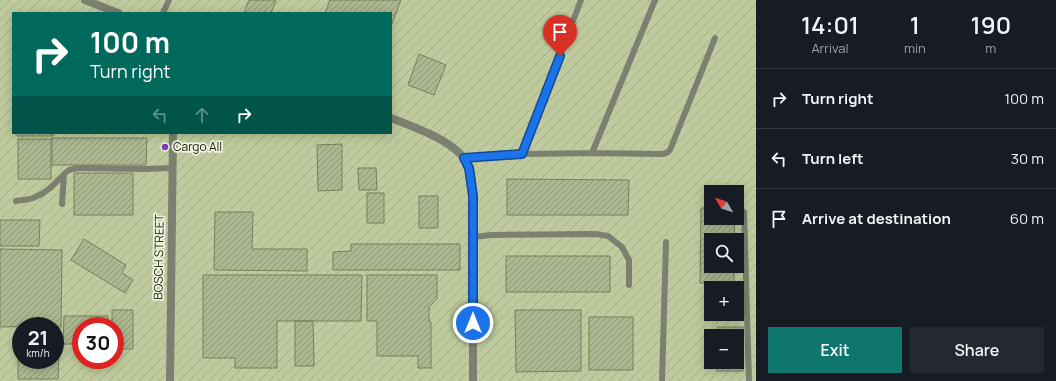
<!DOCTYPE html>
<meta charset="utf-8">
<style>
body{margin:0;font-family:Manrope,sans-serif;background:#242831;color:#f1f3f6;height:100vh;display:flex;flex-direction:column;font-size:15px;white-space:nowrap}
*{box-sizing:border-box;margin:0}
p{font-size:13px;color:#9ea1a6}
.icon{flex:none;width:22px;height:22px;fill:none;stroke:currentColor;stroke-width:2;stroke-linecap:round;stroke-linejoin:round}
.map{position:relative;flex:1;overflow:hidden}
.side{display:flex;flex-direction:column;background:#171b24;width:300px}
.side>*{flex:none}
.top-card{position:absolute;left:12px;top:12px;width:380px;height:122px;border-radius:0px;box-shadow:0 2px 10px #0003;background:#00695c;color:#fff;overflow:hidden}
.needle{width:26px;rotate:309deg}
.tools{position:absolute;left:704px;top:185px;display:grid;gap:8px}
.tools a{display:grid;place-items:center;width:40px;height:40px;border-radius:0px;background:#171b24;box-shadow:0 2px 10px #0003;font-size:20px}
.speed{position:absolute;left:12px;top:317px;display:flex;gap:8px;font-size:20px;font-weight:700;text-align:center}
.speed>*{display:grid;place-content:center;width:52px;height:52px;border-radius:50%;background:#171b24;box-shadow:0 2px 10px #0003;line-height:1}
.speed small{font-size:10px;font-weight:400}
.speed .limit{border:6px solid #d22;background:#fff;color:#111}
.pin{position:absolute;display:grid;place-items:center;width:34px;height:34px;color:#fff;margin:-41px -17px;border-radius:50% 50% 50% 0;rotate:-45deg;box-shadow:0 0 4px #0007}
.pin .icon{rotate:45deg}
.me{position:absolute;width:44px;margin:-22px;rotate:0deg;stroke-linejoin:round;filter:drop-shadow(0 0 3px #0008)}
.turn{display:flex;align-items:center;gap:14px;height:84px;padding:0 12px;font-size:18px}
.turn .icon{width:52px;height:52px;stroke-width:2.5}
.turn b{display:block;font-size:28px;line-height:34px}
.lanes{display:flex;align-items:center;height:38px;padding:0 12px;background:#0003;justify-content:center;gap:20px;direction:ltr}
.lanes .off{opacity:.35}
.eta{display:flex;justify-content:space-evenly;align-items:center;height:68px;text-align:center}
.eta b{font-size:24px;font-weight:600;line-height:28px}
.action{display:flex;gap:8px;margin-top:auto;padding:8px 12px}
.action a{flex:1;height:46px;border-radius:0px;background:#0f766e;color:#fff;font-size:16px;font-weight:600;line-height:46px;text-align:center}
.action a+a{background:#242831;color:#f1f3f6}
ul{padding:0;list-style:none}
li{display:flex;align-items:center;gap:12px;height:60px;padding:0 12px;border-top:1px solid #363941}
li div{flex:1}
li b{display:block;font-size:15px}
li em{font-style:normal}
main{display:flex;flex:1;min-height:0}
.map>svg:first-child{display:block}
.industrial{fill:url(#industrial-furrows);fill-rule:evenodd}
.building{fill:url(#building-hatch);stroke:#76805c}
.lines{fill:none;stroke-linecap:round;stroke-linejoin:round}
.lane{stroke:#7b8070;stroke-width:6}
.street{stroke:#7b8070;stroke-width:8}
.route-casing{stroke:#114b97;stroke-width:10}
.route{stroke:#1a73e8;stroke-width:7}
.poi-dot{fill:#7842b9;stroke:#eff5e1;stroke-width:1.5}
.labels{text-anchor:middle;stroke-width:3.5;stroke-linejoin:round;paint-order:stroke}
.poi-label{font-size:12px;fill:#191d0e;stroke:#eff5e1;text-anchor:start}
.street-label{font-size:12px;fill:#191d0e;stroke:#eff5e1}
</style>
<main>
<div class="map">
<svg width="756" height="381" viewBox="0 0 756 381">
<defs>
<pattern id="industrial-furrows" width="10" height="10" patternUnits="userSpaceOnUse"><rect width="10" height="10" fill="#bfcb9e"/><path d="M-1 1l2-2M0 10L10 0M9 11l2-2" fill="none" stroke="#a4ae87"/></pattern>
<pattern id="building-hatch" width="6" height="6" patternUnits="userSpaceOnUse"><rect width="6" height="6" fill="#adb892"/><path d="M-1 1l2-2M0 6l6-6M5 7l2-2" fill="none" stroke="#8c9576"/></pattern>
</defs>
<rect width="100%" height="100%" fill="#cbd7b0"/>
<path class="industrial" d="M0,0H756V381H0ZM13,13H391V133H13ZM711,192H737V218H711ZM711,240H737V266H711ZM711,288H737V314H711ZM21,326H55V360H21ZM81,326H115V360H81ZM711,336H737V362H711Z"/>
<path class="building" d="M249,0H276L271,13H244Z
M330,0H401L391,26V13H325Z
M419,54L446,65L434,95L408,85Z
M17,133H53V136H17Z
M52,138H147L146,165H52Z
M18,139H51V179H18Z
M342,144V190L318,191L317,145Z
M358,168H376L377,190H359Z
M74,173H133V215H74Z
M507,179L629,180L628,215H507Z
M367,193H384V223H367Z
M419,196H438V228H419Z
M701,208H711V218H735L734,240H711V266H734V284L700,283Z
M215,212H253L252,249H307V271L214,270Z
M0,220H40L39,246H0Z
M84,239L126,265L122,273L133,280L125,293L71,260Z
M351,244H460V270H333V252L351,251Z
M0,249L62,250L61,327H55V326L0,327Z
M506,256H610V292H506Z
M203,275H362L361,321H277V368H235V358H203Z
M367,275H437V299L429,307V321L431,322V368H418V356H377V321H367Z
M112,310H133V349H115V326H112Z
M515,310H581V371L516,372Z
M64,316H108V326H81V344H63Z
M589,317H633V370H589Z
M295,321H313L314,366H295Z
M717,327H743V371H717V362H737V336H717Z
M55,328H59V351H55Z
M18,350H21V360H55V351H59L58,379H18Z"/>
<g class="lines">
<path class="lane" d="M163,13L169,0
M592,153L655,0
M522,154L581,0
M464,158L527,154L592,153L659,154C663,154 667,154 670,150L715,38
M16,201C22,200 30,200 35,197C47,193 55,183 64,174
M62,204L64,174L69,170L78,168L144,169L172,168
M744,212L749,381
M473,237L491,235L595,234L608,236L622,247L629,260V285
M662,381L666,242"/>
<path class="street" d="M85,0L118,13
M391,118C415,128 461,142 470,169C472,177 472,188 473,197V381
M170,381L173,133"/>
</g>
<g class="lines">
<g class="route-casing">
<path id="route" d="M473,323V196L469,168L464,158L522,154L560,56"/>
</g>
<use href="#route" class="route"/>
</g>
<circle class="poi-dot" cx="165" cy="147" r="4"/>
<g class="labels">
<g class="poi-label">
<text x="173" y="151">Cargo All</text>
</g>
<g class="street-label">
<text transform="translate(159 257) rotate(-89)" y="4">BOSCH STREET</text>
</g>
</g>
</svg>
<div class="tools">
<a><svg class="needle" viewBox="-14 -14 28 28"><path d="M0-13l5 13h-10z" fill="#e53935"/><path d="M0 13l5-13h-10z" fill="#9ea1a6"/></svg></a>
<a><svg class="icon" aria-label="search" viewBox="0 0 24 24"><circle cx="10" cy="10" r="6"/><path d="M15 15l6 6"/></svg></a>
<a>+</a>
<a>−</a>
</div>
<div class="speed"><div>21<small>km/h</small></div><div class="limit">30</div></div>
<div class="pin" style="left:560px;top:56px;background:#d93025"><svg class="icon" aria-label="arrive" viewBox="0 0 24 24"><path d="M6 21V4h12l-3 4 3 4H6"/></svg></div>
<svg class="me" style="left:473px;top:323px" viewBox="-20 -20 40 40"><circle r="17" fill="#1a73e8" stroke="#fff" stroke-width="3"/><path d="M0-11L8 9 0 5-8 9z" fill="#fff"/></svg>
<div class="top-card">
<div class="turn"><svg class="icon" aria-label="right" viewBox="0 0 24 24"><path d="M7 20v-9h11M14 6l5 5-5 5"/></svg><div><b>100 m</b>Turn right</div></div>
<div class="lanes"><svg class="icon off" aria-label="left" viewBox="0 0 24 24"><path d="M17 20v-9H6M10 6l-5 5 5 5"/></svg><svg class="icon off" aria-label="ahead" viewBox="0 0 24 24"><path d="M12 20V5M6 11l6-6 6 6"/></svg><svg class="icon" aria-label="right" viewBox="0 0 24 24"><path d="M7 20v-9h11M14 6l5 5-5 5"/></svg></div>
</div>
</div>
<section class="side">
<div class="eta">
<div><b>14:01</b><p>Arrival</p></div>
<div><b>1</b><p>min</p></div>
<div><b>190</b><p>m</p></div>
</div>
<ul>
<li><svg class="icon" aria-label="right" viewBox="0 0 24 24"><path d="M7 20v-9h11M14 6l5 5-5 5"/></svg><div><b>Turn right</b></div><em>100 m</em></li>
<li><svg class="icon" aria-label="left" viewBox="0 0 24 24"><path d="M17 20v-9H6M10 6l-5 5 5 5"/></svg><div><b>Turn left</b></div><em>30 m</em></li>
<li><svg class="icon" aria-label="arrive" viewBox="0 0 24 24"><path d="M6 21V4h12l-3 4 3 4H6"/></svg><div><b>Arrive at destination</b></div><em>60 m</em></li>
</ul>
<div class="action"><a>Exit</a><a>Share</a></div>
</section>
</main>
